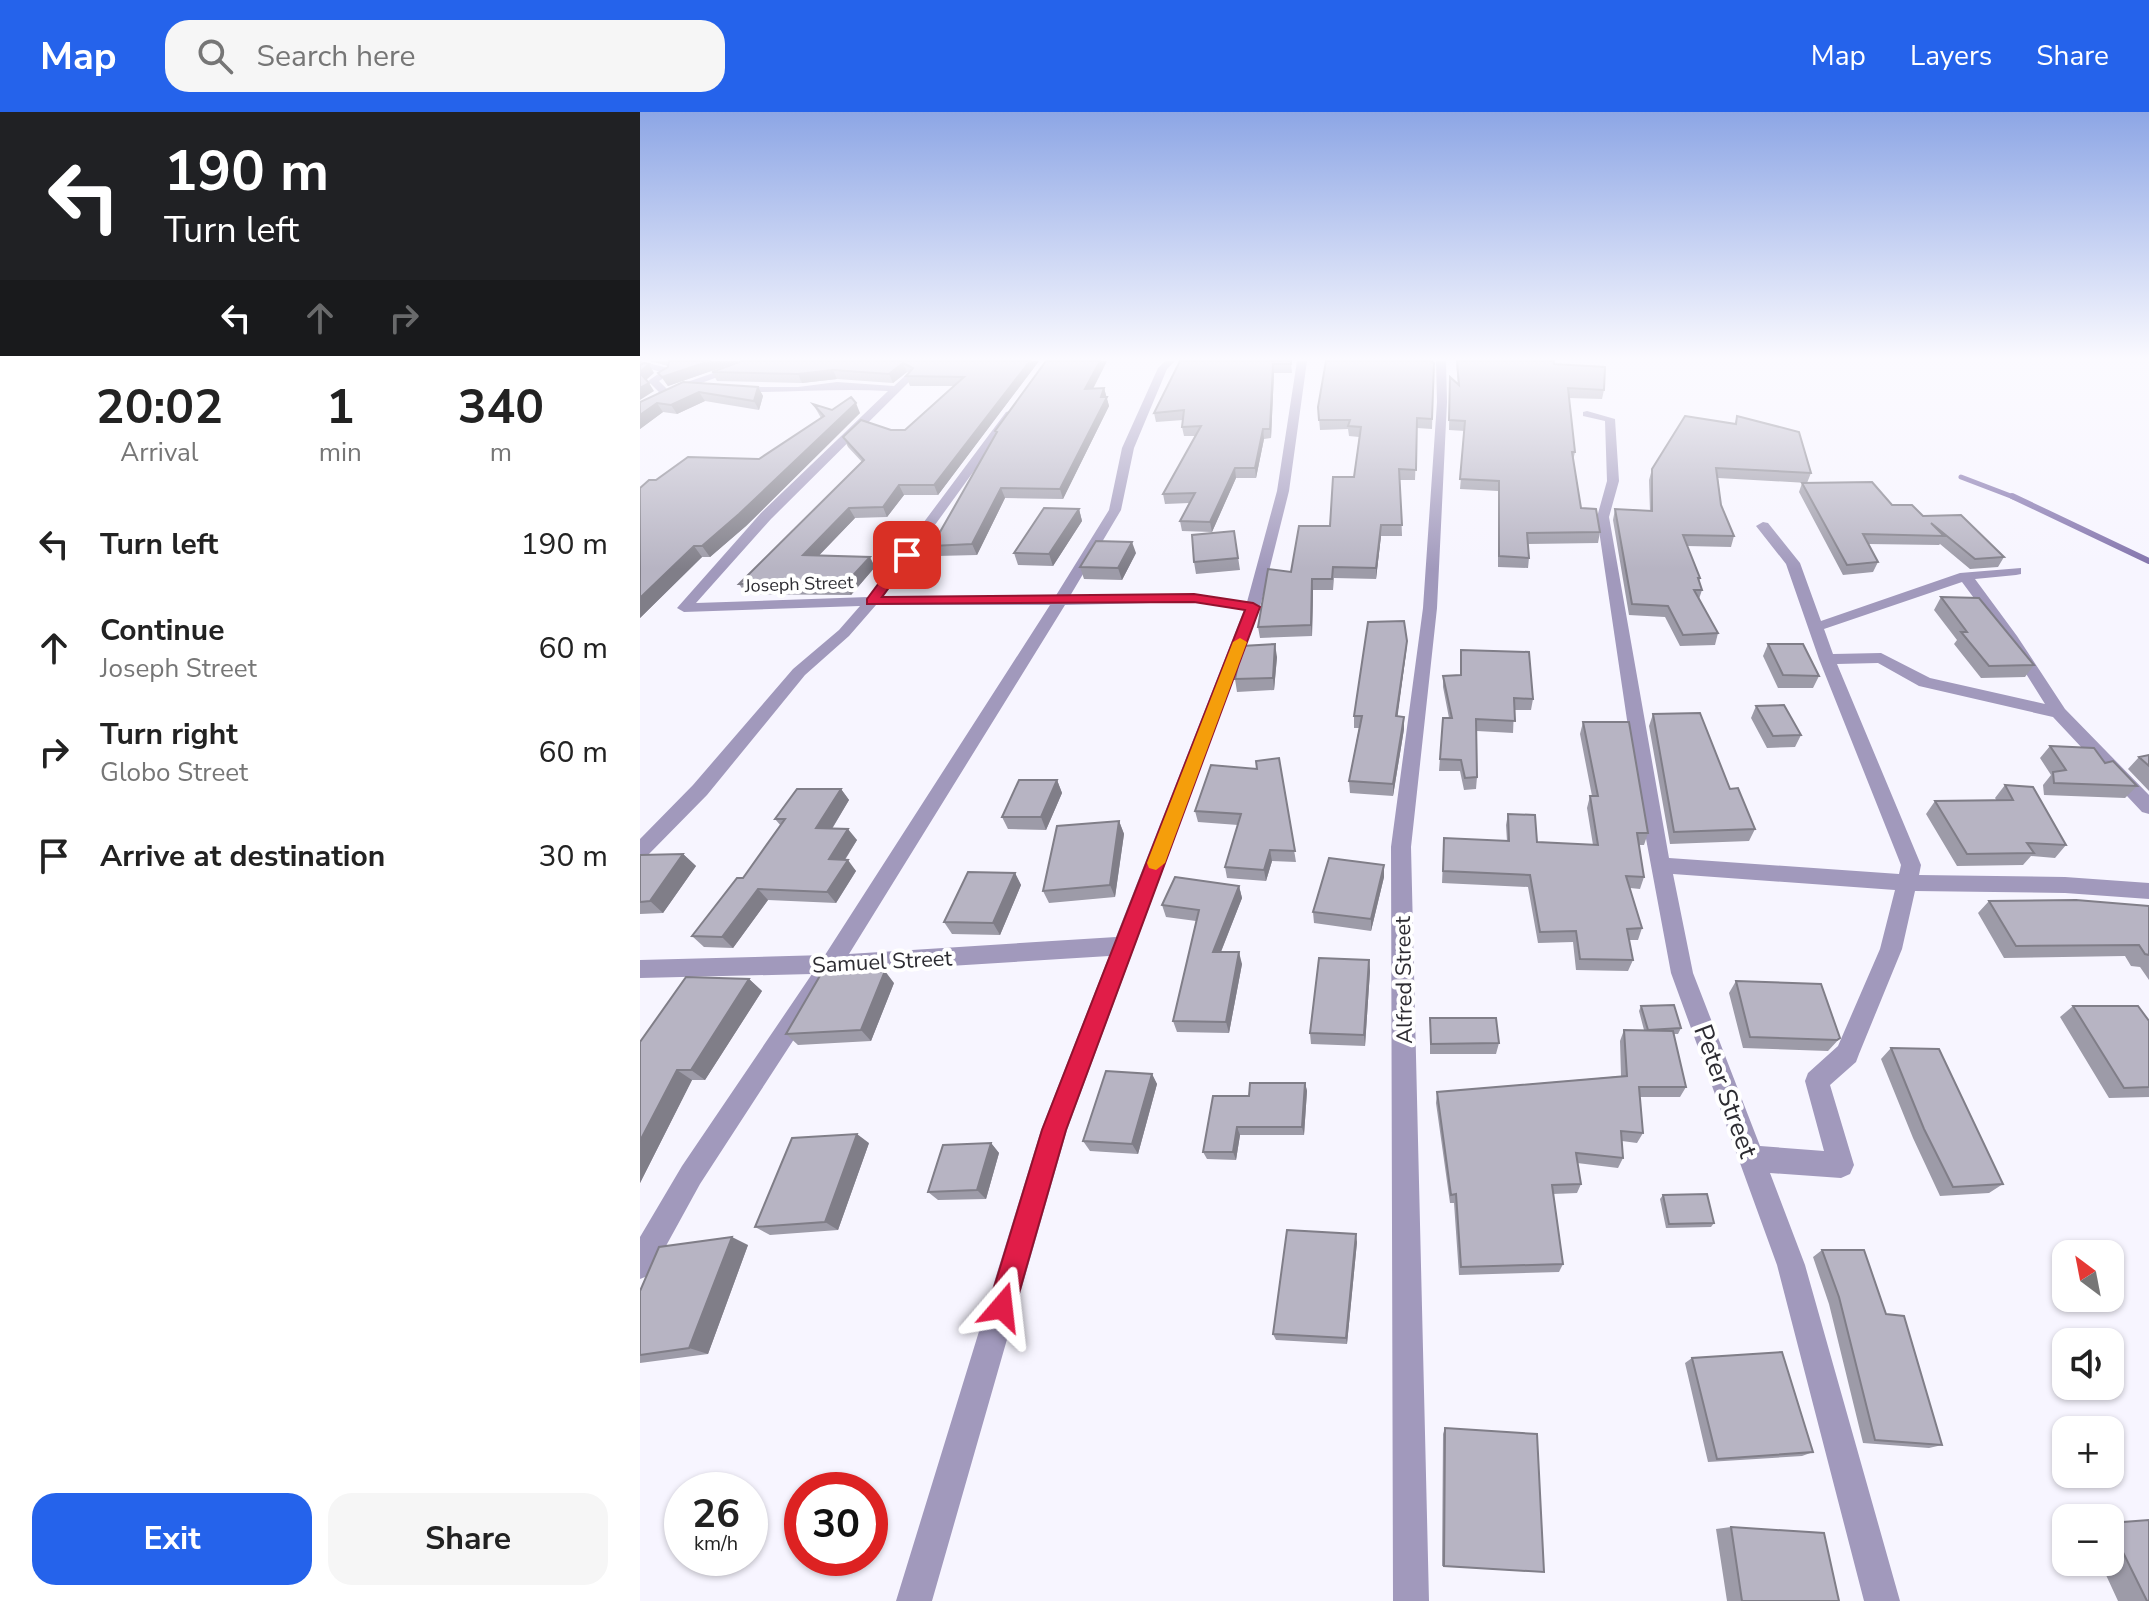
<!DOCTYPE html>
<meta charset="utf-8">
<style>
body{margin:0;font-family:"Nunito Sans",sans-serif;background:#f6f6f6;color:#222;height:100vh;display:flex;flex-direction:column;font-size:30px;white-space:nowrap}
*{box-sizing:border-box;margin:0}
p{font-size:26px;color:#767676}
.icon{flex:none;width:44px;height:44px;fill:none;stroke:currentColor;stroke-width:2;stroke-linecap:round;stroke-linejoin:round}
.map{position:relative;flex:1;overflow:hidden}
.panel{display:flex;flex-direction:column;background:#fff;width:640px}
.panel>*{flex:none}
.banner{background:#202124;color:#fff;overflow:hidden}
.needle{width:52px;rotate:328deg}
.controls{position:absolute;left:1412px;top:1128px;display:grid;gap:16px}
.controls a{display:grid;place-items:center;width:72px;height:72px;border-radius:16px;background:#fff;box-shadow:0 2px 6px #0004;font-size:40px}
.speed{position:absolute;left:24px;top:1360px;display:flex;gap:16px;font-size:40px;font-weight:700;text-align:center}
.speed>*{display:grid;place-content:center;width:104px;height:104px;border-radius:50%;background:#fff;box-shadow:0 2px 6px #0004;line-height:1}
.speed small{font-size:20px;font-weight:400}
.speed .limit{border:12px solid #d22;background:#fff;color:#111}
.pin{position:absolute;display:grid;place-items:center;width:68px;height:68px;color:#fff;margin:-34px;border-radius:16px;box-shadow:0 4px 12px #0006}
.me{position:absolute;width:88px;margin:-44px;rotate:17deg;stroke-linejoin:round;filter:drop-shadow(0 0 6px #0008)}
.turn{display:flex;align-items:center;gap:28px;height:168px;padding:0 32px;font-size:36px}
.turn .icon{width:104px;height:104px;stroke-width:2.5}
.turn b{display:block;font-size:56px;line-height:68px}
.lanes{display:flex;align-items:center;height:76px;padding:0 32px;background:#0003;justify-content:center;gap:40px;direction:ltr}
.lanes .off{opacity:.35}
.eta{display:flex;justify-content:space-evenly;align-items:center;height:136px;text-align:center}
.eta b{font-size:48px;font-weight:700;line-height:56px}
.action{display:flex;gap:16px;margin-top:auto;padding:16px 32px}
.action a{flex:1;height:92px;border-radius:24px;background:#2563eb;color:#fff;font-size:32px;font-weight:700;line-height:92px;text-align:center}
.action a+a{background:#f6f6f6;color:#222}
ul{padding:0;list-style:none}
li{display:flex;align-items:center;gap:24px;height:104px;padding:0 32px}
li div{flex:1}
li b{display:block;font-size:30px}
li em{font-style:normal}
header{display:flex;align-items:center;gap:48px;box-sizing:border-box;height:112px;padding:0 40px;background:#2563eb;color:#fff}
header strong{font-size:38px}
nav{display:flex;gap:44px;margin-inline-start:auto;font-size:28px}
.search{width:560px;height:72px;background:#f6f6f6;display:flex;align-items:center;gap:20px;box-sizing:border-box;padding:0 28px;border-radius:24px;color:#767676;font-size:30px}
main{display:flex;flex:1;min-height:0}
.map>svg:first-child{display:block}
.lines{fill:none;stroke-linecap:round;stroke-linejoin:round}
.stream-far1{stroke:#8273ac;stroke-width:5}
.stream{stroke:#8273ac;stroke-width:6}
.minor{fill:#a199bc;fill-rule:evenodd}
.wall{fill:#9d9ba8}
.shaded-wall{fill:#807e88}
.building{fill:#b7b4c3;stroke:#807e88;stroke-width:2}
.route{fill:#e11d48;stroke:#92132f;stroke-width:2}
.slow{fill:#f59e0b}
.labels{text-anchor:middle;stroke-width:8;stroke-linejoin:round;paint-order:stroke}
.far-street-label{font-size:18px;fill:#2d2c32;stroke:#fff}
.street-label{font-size:22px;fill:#2d2c32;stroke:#fff}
.near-street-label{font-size:26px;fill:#2d2c32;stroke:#fff}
</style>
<header>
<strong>Map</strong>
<div class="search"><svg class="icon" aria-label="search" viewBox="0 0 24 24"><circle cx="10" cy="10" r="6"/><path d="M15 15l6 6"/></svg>Search here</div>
<nav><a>Map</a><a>Layers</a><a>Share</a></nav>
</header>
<main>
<section class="panel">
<div class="banner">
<div class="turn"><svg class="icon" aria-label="left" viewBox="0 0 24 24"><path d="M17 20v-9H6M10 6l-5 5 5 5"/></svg><div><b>190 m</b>Turn left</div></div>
<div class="lanes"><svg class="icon" aria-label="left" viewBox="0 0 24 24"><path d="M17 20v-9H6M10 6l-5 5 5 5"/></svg><svg class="icon off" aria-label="ahead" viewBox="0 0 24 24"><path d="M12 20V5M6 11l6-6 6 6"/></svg><svg class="icon off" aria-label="right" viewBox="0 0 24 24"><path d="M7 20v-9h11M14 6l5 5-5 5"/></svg></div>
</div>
<div class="eta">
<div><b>20:02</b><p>Arrival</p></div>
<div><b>1</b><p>min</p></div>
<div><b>340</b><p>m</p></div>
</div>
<ul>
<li><svg class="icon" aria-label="left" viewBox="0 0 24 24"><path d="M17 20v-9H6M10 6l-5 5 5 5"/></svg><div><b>Turn left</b></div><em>190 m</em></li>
<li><svg class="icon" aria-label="ahead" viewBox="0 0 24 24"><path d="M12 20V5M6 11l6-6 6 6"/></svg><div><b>Continue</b><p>Joseph Street</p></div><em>60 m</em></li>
<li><svg class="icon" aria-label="right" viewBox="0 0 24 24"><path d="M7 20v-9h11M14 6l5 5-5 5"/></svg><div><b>Turn right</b><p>Globo Street</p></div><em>60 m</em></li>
<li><svg class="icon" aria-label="arrive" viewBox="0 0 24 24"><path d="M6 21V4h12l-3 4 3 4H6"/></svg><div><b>Arrive at destination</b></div><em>30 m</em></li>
</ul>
<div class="action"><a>Exit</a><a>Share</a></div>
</section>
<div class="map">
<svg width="1509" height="1489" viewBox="0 0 1509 1489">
<rect width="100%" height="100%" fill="#f7f5ff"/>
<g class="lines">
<path class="stream-far1" d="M1321,365L1376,386"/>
<path class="stream" d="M1372,384L1509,449"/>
<path class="minor" d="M0,249L32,257V261L19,269L27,277L108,249H121L29,283L0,299V292L19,280L8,269L21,260L0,254Z
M525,249H535L527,257L494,336L481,398L430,484L554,482L607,490L637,379L657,249H667L649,379L620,495L427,1018L292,1489H256L401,1018L469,844L197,861L60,1072L10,1163L0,1167V1125L42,1054L172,862L0,866V848L185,843L410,493H236L209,524L165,563L67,683L7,744L0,746V727L53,673L153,557L199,518L220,494L44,500L37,496L121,401L248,279C196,276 144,281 91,280L87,279V275H158L197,270L254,274L266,263L274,265L131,407L56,491L228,485L366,300L370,299L375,302L243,485H415L469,398L482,336L518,256ZM554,490L604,498L476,825L209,842L425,493Z
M796,249H806L807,290L797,496L771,735L789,1489H753L751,735L783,496L797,290Z
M947,299L975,307L979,369L969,405L1029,746L1259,762L1261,753L1179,547L1146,452L1116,414L1123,410L1128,411L1160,451L1181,509L1320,461L1381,456V462L1376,463L1335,467L1377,524L1425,597L1509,683V702L1502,700L1413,605L1279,574L1238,551L1197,552L1281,753L1279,763L1425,765L1509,771V787L1425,781L1275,779L1262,837L1219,942L1216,950L1190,973L1214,1053L1210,1062L1201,1066L1130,1061L1165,1153L1260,1489H1224L1137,1153L1031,861L999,689L957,405L967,369L965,309L943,304V300ZM1322,470L1365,528L1405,592L1290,566L1241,541L1193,542L1184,517ZM1033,762L1255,778L1240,837L1198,934L1168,961L1165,969L1184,1039L1120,1034L1053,861Z"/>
</g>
<path class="wall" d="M10,249H100L28,274L18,261L28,254Z
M102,249H399L298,383H264L247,405L215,406L179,443L235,455L211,483L106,482L99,472L222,350L208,335L203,325L251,318H265L314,274H270L266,264L269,261L267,260L253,271L197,267L162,271L77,269L72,260Z
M406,249H467L453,277L464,276L469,294L423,387L365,386L337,443L297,444L292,434L356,322L355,319Z
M540,249H651L652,261H634L631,326L624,327L616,366H596L572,420L542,419L540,409L549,391L525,392L523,382L555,324H544L542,315L543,308L516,310L514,301Z
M816,249H914V252L964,278L962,287L929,286L935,340L933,349L941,396L960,420L958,431L888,432L889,446L888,456L858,455V379L820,377L825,319L809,318L810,265L818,272Z
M794,251L792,317L777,316L775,368H760L762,424H741L736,467L694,466L693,478H673L672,524L620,526L618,515L651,460L690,414L714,365L719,325L709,324L708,317L680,318L678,295Z
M43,270L118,275L123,284L119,298L65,289L37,302L23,300L0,317V290Z
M173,292L192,298L220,301L106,414L70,445H62L0,506L16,368L119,347L181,306Z
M1097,304L1171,361L1167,371L1078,366L1081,393L1094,424L1091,435L1047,434L1060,466L1059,469L1062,478L1059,487L1078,521L1075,533L1040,534L1025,505L989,503L973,408L975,397L1010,399L1009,368L1012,357L1095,311Z
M1162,371L1252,393L1283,404L1364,445L1358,455L1330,457L1300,432L1299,433L1228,432L1238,450L1233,460L1203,463L1159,380Z
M439,397L442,409L413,454L378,453L374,441Z
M594,419L600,458L556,462L554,450Z
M496,441L482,468L444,467L440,455Z
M1301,485L1394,553L1385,565L1341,566L1314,532L1317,528L1294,498Z
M767,529L766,541L757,604L764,605V617L753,684L710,681L709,669L719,616H714V604Z
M1128,532L1179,564L1173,576H1138L1123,544Z
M821,538L893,587L891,598H874L873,621L837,619V665L836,677L824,678L820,659H799L803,606H809L803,575V564L820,563Z
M637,545L634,578L597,580L595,567Z
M1116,594L1161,623L1155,635L1127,636L1111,606Z
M1013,602L1090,677L1115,717L1109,729L1030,732L1009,614Z
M943,610L1008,721L1004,733H999L1004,765L1000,777L990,776L1002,816L998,828H989L993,848L988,859L936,858L933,830L898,831L888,775L802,771L804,726L867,729L866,713L868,702L897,730L953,733L947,696L950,684H952L940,622Z
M1410,634L1465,651L1497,674L1485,686L1404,683L1403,673L1411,663L1400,646Z
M1509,643V679L1488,657L1499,645Z
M639,646L656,750L632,749L626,769L587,766L585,755L598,713L558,710L555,699L617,657Z
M417,668L422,681L406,718L368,717L362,705Z
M1365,673L1426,733L1415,746L1391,744L1383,753L1317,754L1286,702L1295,689H1357L1355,686Z
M201,677L209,688L192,717L217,728L205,748L216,759L196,791L128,788L93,836L64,835L52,824L103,766L141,714L135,707Z
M479,709L484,722L475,785L409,791L403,779Z
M43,742L56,754L23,801L0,802V743Z
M744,753V765L731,819L674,811L673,800Z
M375,761L381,773L360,823L312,822L304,810Z
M599,774L602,786L581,840L602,852L589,921L537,920L533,909L556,809L526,805L522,793Z
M1349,789L1509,794V868L1500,855L1491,854L1485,844L1364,846L1338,801Z
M729,848L730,859L725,934L671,932L670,921Z
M109,867L122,879L65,968H52L0,1071V930Z
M1096,869L1200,926L1188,939L1103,936L1089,881Z
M254,871L231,929L158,933L146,922Z
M1001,894L1041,916L1038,922H1034L1046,975L1040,985H1000L1003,1021L997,1031L982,1029L983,1046L978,1056L937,1051L941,1072L937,1081L913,1082L923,1152L919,1160L819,1163L814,1091H810L796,991L797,980L981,964L980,929L984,918H1004L999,899Z
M1433,894L1509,909V985L1469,986L1420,905Z
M790,906L859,931L856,942H790Z
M1251,936L1363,1072L1349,1081L1300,1084L1273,1026L1241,947Z
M512,962L517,972L498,1042L450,1039L443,1029Z
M665,971L667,979L664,1023H600L596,1048L567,1047L563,1040L609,984Z
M229,1031L198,1118L130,1123L115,1115Z
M351,1031L359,1041L346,1087L298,1088L288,1080Z
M1023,1083L1074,1111L1071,1115L1026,1116L1020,1087Z
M717,1130L707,1232L636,1228L633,1222Z
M108,1133L68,1242L0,1251V1179Z
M1182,1138L1246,1202L1302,1333L1289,1336L1223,1331L1189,1192L1173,1145Z
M1052,1246L1173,1340L1162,1344L1068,1350L1045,1251Z
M805,1316L898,1460L802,1454L803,1322Z
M1470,1411L1509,1489H1478L1460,1450H1470Z
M1091,1415L1199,1489H1087L1076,1417Z"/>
<path class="shaded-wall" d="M70,249H100L28,274L22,265Z
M390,249H399L298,383L294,373Z
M460,249H467L448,286L445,277Z
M263,251L267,260L253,271L249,262Z
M9,252L14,261L5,269L0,260Z
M633,252L634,261L631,326L630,317Z
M193,258L197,267L162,271L158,262Z
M9,271L14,279L0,288V276Z
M118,275L123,284L119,298L114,289Z
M464,276L469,294L423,387L420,377Z
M59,280L65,289L37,302L31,293Z
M17,291L23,300L0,317V303Z
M216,291L220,301L106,414L70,445L62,434Z
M623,317L624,327L616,366L615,356Z
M595,356L596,366L572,420L570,410Z
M259,373L264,383L247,405L243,395Z
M361,376L365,386L337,443L332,432Z
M209,396L215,406L169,454L163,443Z
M439,397L442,409L413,454L409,442Z
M741,413V424L736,467V456Z
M492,430L496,441L482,468L478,456Z
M54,434L62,445L0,506V486Z
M230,445L235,455L211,483L205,472Z
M672,467L673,478L672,524L671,513Z
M767,529L766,541L756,616V604Z
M635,532L637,545L634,578L633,566Z
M764,605V617L753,684V672Z
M417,668L422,681L406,718L401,705Z
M201,677L209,688L185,728L176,716Z
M479,709L484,722L475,785L470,773Z
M208,717L217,728L198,758L189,747Z
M630,738L632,749L626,769L624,758Z
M43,742L56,754L23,801L10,789Z
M208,748L216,759L196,791L187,780Z
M744,753V765L731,819V807Z
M375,761L381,773L360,823L353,811Z
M599,774L602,786L576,852L573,840Z
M118,777L128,788L93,836L82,825Z
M599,840L602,852L589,921L586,910Z
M729,848L730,859L725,934L724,923Z
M245,859L254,871L231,929L221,918Z
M109,867L122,879L65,968L51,958Z
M37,958L52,968L0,1071V1029Z
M512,962L517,972L498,1042L492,1032Z
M665,971L667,979L664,1023L662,1015Z
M597,1015L600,1023L596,1048L593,1040Z
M217,1022L229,1031L198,1118L185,1110Z
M351,1031L359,1041L346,1087L337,1078Z
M716,1122L717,1130L707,1232L706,1226Z
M92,1125L108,1133L68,1242L49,1236Z"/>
<path class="building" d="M29,249H70L22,265L18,261L28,255Z
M102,249H390L294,373H259L243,395L209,396L163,443L230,445L205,472H99L224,348L203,325L221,308L251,318H265L324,265L266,264L273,256L263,251L249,262L193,258L158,262L72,260Z
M406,249H460L445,277L464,276L461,285H467L420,377L361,376L332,432L292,434L357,320L355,319Z
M540,249H651V252H633L630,317H623L615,356H595L570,410L540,409L555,381L523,382L561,314L542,315L544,298L514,301Z
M686,249H791L794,251L792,307L777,306L776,358L759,357L762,413H741L736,456L693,455L692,467H672L671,513L618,515L628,457L651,460L659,414H690L693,365H714L721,315L708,314L710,308H679L678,295Z
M817,249H914V252L965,255L964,278L928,276L935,340H932L941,396L956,397L960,420L887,421L889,446L859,444V369L820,367L825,309L809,308L810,265L819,273Z
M4,251L9,252L0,260V253Z
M0,261L9,271L0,276Z
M43,270L118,275L114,289L59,280L31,293L17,291L0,303V290Z
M211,285L216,291L99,402L62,434H54L0,486V376L9,368H16L48,345L119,347L184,304L173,292L192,298Z
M1045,304L1096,312L1097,304L1159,320L1171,361L1076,356L1081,393L1094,424L1043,423L1060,466H1058L1062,478H1054L1078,521L1043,523L1028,494L992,492L975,397L1012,399V357Z
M1232,370L1252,393H1272L1283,404L1321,403L1364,445L1335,447L1291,411L1304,424L1223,422L1238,450L1207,453L1162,371Z
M404,396L439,397L409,442L374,441Z
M594,419L598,446L554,450L552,423Z
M456,429L492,430L478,456L440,455Z
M1301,485L1339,486L1394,553L1349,554L1321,520H1327Z
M764,509L767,529L756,604L764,605L753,672L709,669L722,604H714L728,510Z
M635,532L633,566L595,567L602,534Z
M1128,532H1163L1179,564L1143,563Z
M821,538L889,540L893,587L874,586L875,609L836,607L837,665L825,666L821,648L800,647L803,606H812L803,564L821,563Z
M1144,593L1161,623L1133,624L1116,594Z
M1060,601L1090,677L1098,676L1115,717L1034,720L1013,602Z
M943,610H989L1008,721H997L1004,765L986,764L1002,816L987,817L993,848L940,847L936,819L900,820L890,763L803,759L804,726L869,729L868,702L895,703L897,730L958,733L950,684H958Z
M1410,634L1454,636L1465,651L1473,649L1497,674L1414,671L1413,660L1426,658Z
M1509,643V654L1499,645Z
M639,646L655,739L630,738L624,758L585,755L601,702L555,699L571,653L617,657L616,649Z
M379,668H417L401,705H362Z
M1365,673L1393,675L1426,733L1387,731L1394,741L1327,742L1295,689L1373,688Z
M157,677H201L176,716L208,717L189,747L208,748L187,780L118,777L82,825L52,824L97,766H103L145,707H135Z
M479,709L470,773L403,779L417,714Z
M43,742L10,789L0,790V743Z
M689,746L744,753L731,807L673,800Z
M328,760L375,761L353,811L304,810Z
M535,765L599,774L573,840H599L586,910L533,909L559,798L522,793Z
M1436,788L1509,794V843L1505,842L1499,833L1376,834L1349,789Z
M679,846L729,848L724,923L670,921Z
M245,859L221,918L146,922L181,862Z
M46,865L109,867L51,958H37L0,1029V930Z
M1096,869L1181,872L1200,926L1197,928L1110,925Z
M1034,893L1041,916L1008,918L1001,894Z
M1433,894H1498L1509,909V975L1484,976Z
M790,906H856L859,931L791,932Z
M984,918L1033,919L1046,975H999L1003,1021L981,1019L983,1046L936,1041L941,1072L912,1073L923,1152L821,1155L816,1082L811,1083L797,980L987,964Z
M1251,936L1299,937L1363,1072L1313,1075L1284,1017Z
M466,959L512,962L492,1032L443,1029Z
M610,971H665L662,1015H597L593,1040H563L573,984H609Z
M217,1022L185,1110L115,1115L152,1026Z
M351,1031L337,1078L288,1080L303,1033Z
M1067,1082L1074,1111L1029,1112L1023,1083Z
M647,1118L716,1122L706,1226L633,1222Z
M92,1125L49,1236L0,1243V1179L19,1135Z
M1182,1138H1224L1246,1202L1264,1204L1302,1333L1235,1328L1199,1185Z
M1142,1240L1173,1340L1077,1347L1052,1246Z
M805,1316L897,1322L904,1460L804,1454Z
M1509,1408V1489H1507L1470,1414V1411Z
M1091,1415L1184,1421L1199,1489H1102Z"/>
<linearGradient id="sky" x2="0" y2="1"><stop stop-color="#8da6e5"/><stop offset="0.54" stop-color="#fbfaff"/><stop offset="1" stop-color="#fbfaff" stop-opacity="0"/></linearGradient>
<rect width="1509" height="457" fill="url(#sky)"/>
<path class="route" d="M267,439L273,443L242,485L554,482L613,491L620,495L426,1018L375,1195L371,1204L362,1208L352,1204L348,1195L402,1018L605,498L554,490L227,492V487L262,440Z"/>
<path class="slow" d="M600,526L607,530L525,751L516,758L509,756L507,751L593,530Z"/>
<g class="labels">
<g class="far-street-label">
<text transform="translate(159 472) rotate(-2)" y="6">Joseph Street</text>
</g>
<g class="street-label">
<text transform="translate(242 849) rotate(-3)" y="8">Samuel Street</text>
<text transform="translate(763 868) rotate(-91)" y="8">Alfred Street</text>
</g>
<g class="near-street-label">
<text transform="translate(1086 979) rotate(70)" y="9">Peter Street</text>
</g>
</g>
</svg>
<div class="controls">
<a><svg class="needle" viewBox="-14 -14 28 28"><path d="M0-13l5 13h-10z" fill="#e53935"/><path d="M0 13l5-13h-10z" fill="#767676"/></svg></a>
<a><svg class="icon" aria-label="sound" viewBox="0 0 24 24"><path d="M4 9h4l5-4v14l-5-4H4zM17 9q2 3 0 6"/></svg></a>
<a>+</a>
<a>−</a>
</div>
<div class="speed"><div>26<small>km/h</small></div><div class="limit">30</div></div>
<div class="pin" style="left:267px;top:443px;background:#d93025"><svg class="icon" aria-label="arrive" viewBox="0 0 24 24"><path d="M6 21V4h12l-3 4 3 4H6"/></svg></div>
<svg class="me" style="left:362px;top:1195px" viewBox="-20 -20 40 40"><path d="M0-17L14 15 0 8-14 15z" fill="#e11d48" stroke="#fff" stroke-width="4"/></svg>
</div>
</main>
